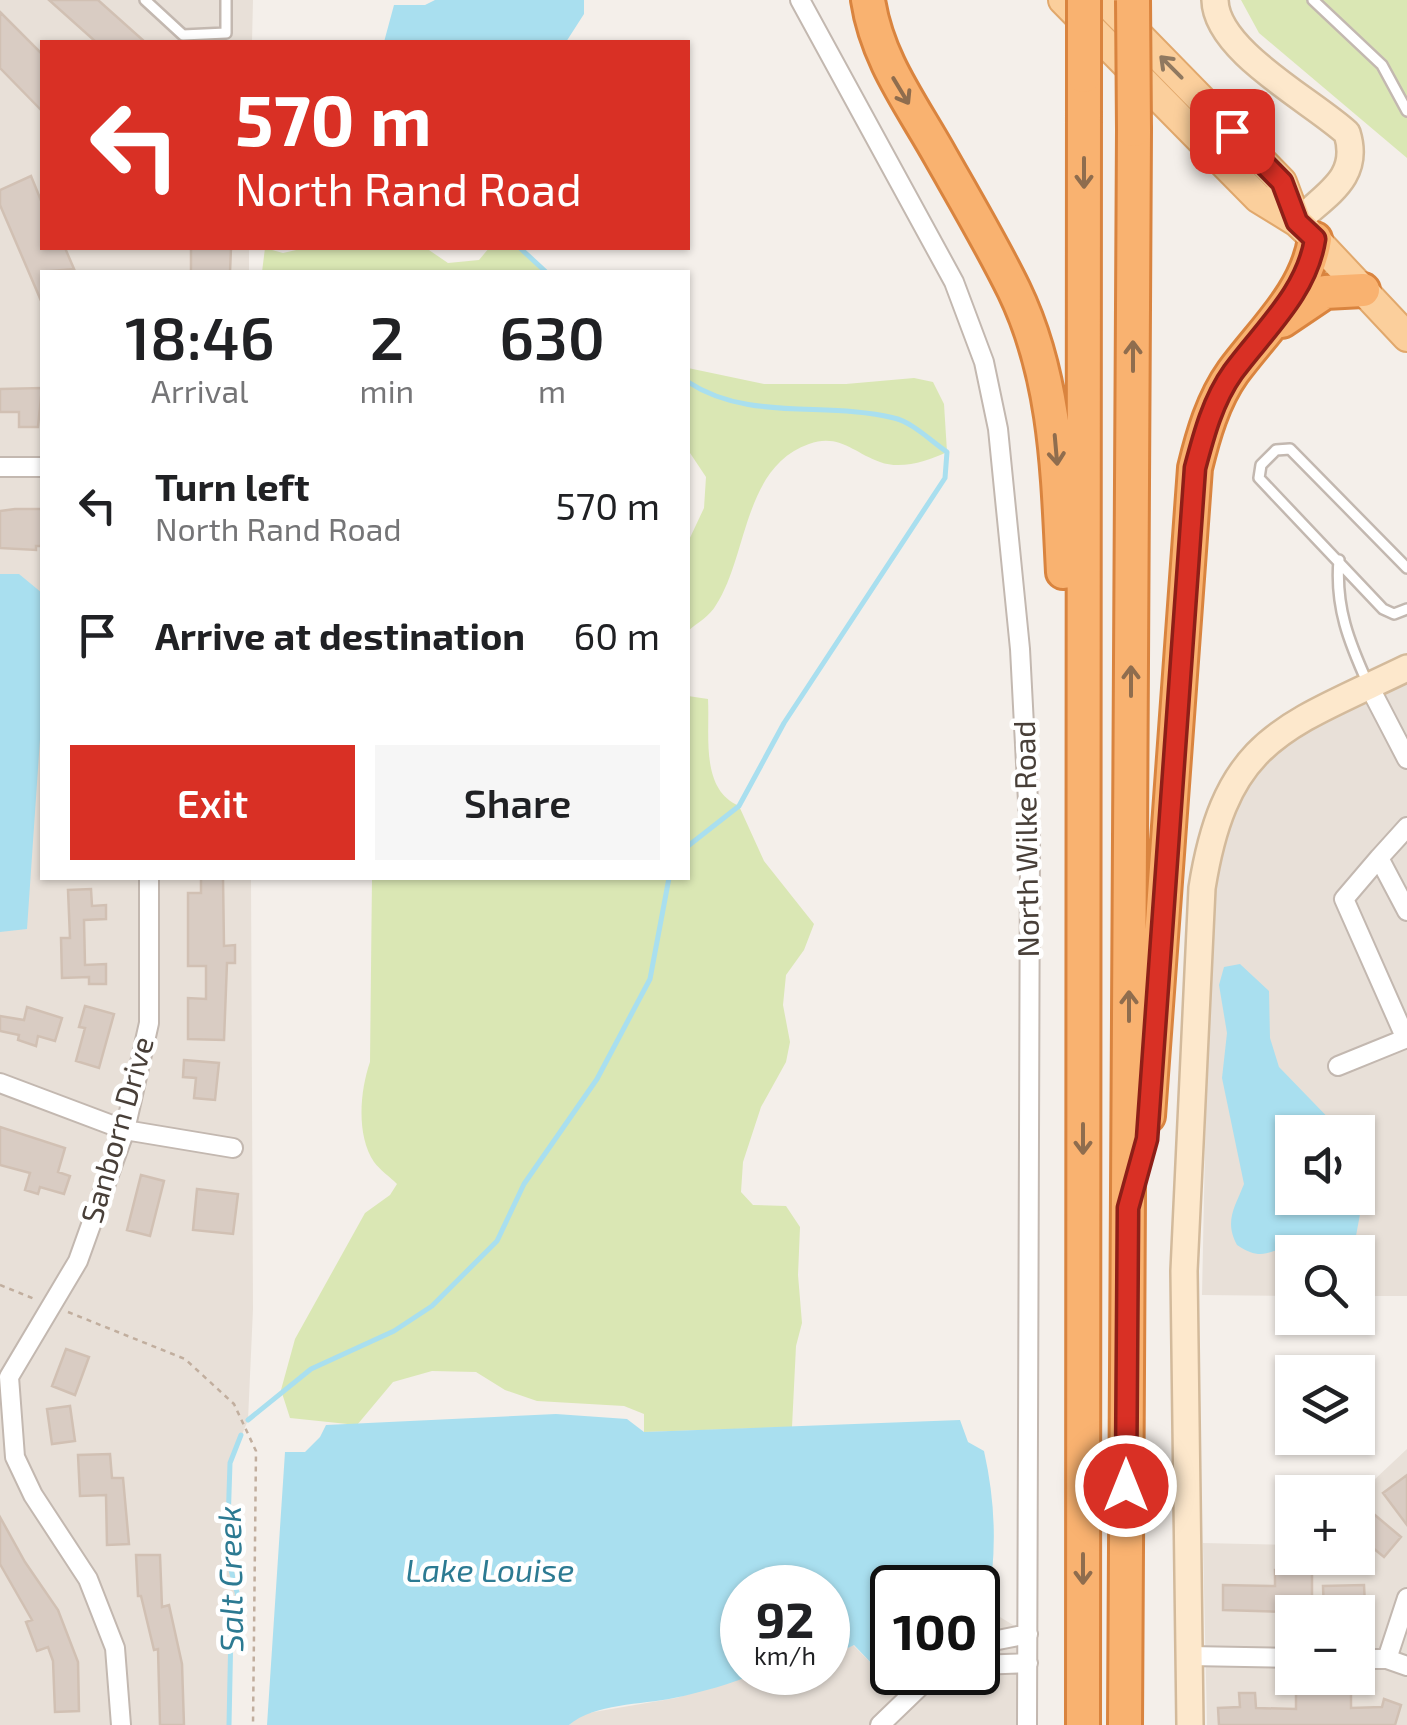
<!DOCTYPE html>
<meta charset="utf-8">
<style>
body{margin:0;font-family:"Exo 2",sans-serif;background:#f6f6f6;color:#202124;height:100vh;display:flex;flex-direction:column;font-size:38px;white-space:nowrap}
*{box-sizing:border-box;margin:0}
p{font-size:32px;color:#757577}
.icon{flex:none;width:55px;height:55px;fill:none;stroke:currentColor;stroke-width:2;stroke-linecap:round;stroke-linejoin:round}
.map{position:relative;flex:1;overflow:hidden}
.side{position:absolute;left:40px;top:270px;width:650px;height:610px;display:flex;flex-direction:column;background:#fff;border-radius:0px;box-shadow:0 2px 8px #0004}
.side>*{flex:none}
.banner{position:absolute;left:40px;top:40px;width:650px;height:210px;border-radius:0px;box-shadow:0 2px 8px #0004;background:#d93025;color:#fff;overflow:hidden}
.fabs{position:absolute;left:1275px;top:1115px;display:grid;gap:20px}
.fabs a{display:grid;place-items:center;width:100px;height:100px;border-radius:0px;background:#fff;box-shadow:0 2px 8px #0004;font-size:50px}
.speed{position:absolute;left:720px;top:1565px;display:flex;gap:20px;font-size:50px;font-weight:700;text-align:center}
.speed>*{display:grid;place-content:center;width:130px;height:130px;border-radius:50%;background:#fff;box-shadow:0 2px 8px #0004;line-height:1}
.speed small{font-size:25px;font-weight:400}
.speed .limit{border:5px solid #111;border-radius:15px;background:#fff;color:#111}
.pin{position:absolute;display:grid;place-items:center;width:85px;height:85px;color:#fff;margin:-42px;border-radius:20px;box-shadow:0 5px 15px #0006}
.me{position:absolute;width:110px;margin:-55px;rotate:0deg;stroke-linejoin:round;filter:drop-shadow(0 0 8px #0008)}
.turn{display:flex;align-items:center;gap:35px;height:210px;padding:0 30px;font-size:45px}
.turn .icon{width:130px;height:130px;stroke-width:2.5}
.turn b{display:block;font-size:70px;line-height:85px}
.eta{display:flex;justify-content:space-evenly;align-items:center;height:170px;text-align:center}
.eta b{font-size:60px;font-weight:600;line-height:70px}
.button{display:flex;gap:20px;margin-top:auto;padding:20px 30px}
.button a{flex:1;height:115px;border-radius:0px;background:#d93025;color:#fff;font-size:40px;font-weight:600;line-height:115px;text-align:center}
.button a+a{background:#f6f6f6;color:#202124}
ul{padding:0;list-style:none}
li{display:flex;align-items:center;gap:30px;height:130px;padding:0 30px}
li div{flex:1}
li b{display:block;font-size:38px}
li em{font-style:normal}
.map>svg:first-child{display:block}
.residential{fill:#e8e0d8;fill-rule:evenodd}
.green{fill:#dae7b4}
.water{fill:#a9dfef}
.lines{fill:none;stroke-linecap:round;stroke-linejoin:round}
.stream{stroke:#a9dfef;stroke-width:5}
.building{fill:#d9ccc3;stroke:#d1c0b3;stroke-width:2.5}
.lane-casing{stroke:#c3b8b0;stroke-width:14}
.street-casing{stroke:#c3b8b0;stroke-width:22}
.secondary-casing{stroke:#d3ba9b;stroke-width:30}
.primary-casing{stroke:#e1a86c;stroke-width:32}
.highway-casing{stroke:#d9843f;stroke-width:38}
.path{stroke:#c1ae9e;stroke-width:2.5;stroke-dasharray:5 5;stroke-linecap:butt}
.lane{stroke:#fff;stroke-width:9}
.street{stroke:#fff;stroke-width:18}
.secondary{stroke:#fde8cc;stroke-width:25}
.primary{stroke:#fbcf9c;stroke-width:28}
.highway{stroke:#f9b270;stroke-width:32}
.highway-bridge-casing{stroke:#d9843f;stroke-width:38;stroke-linecap:butt}
.highway-bridge{stroke:#f9b270;stroke-width:32}
.oneway{stroke:#907960}
.oneway2{stroke:#8f6d4e}
.route-casing{stroke:#8d1f18;stroke-width:25}
.route{stroke:#d93025;stroke-width:18}
.labels{text-anchor:middle;stroke-width:9;stroke-linejoin:round;paint-order:stroke}
.street-label{font-size:30px;fill:#483f38;stroke:#fff}
.water-label{font-size:32px;font-style:italic;fill:#2c7a92;stroke:#fff}
</style>
<div class="map">
<svg width="1407" height="1725" viewBox="0 0 1407 1725">
<rect width="100%" height="100%" fill="#f4efea"/>
<path class="residential" d="M0,0H253L252,42H42V248H249V272H42V878H251L253,1309L248,1420L230,1464L227,1555L238,1596L231,1628L229,1725H0Z
M1407,683V1296H1358V1252H1292V1296L1202,1295L1208,1002L1218,858L1244,784L1287,745L1336,713ZM1292,1132H1358V1198H1292Z
M1407,1449V1725H1207L1203,1543L1292,1545V1558H1358V1495ZM1292,1612H1358V1678H1292Z
M987,1609L1028,1634L1027,1725H569L582,1714L676,1698L757,1673L828,1672V1633L848,1648L853,1645L875,1667L892,1672H978V1616Z"/>
<path class="green" d="M1241,0H1407V158L1259,33Z
M265,248L283,253L305,248H426L448,263L479,260L489,248H520L542,268L541,272H262Z
M688,368L764,384H846L914,378L933,382L944,404L947,452C928,461 901,470 880,462C854,453 839,433 809,444C743,467 748,556 716,605C710,616 697,623 688,631V542L704,508L706,477L688,450Z
M688,696L708,699C710,736 700,789 739,806L764,861L814,924L804,950L786,975L783,1005L790,1042L786,1062L761,1107L743,1162L741,1192L753,1205L786,1206L800,1227L798,1275L802,1323L796,1346L792,1427L644,1432V1414L624,1406L537,1401L505,1390L476,1372L432,1371L393,1382L357,1425L290,1418L281,1390L295,1339L365,1213L390,1195L397,1184C390,1177 380,1170 374,1162C356,1135 360,1091 370,1062L372,878H688Z"/>
<path class="water" d="M435,0H584V14L566,42H384L394,5H425Z
M0,574H19L42,593V710L27,929L0,932Z
M1240,964L1269,991L1270,1038L1279,1067L1342,1132H1292V1198H1358V1168L1363,1198L1353,1252C1333,1253 1316,1252 1298,1248C1274,1243 1267,1266 1237,1245C1224,1221 1235,1207 1244,1184L1222,1078L1227,1033L1219,985L1224,967Z
M556,1414L627,1419L644,1432L960,1420L968,1442L984,1451C996,1504 997,1555 987,1609L978,1616V1588H892V1671L875,1667L854,1645L848,1648L828,1633V1588H742V1672L757,1673C730,1684 703,1692 674,1698C641,1705 595,1703 569,1725H267L285,1452H305L320,1437L326,1425Z"/>
<g class="lines">
<path class="stream" d="M520,248L546,272
M688,382C749,422 826,401 894,418C912,422 931,441 947,452L945,478L784,723L739,806L688,846
M248,1420L311,1369L394,1331L432,1306L497,1241L524,1184L597,1079L650,979L669,878
M229,1725L231,1628L238,1596L227,1555L230,1463L241,1435"/>
</g>
<path class="building" d="M49,0H98L145,42H96Z
M0,12L42,54V111L0,68Z
M31,176L42,203V248H65L74,269L42,272V303L0,205V190Z
M191,248H231L230,272H191Z
M42,388L38,427H19V412H0V389Z
M15,509H42V546H36V550L0,548V511Z
M201,878H223L224,946L235,945V963H227L224,1040L188,1039V998L206,999V966H188V893H201Z
M91,889L92,906L106,905V919L84,920L85,965L106,964V984H89V977L62,978L61,938H70L68,890Z
M85,1006L114,1014L99,1068L76,1061L85,1028L79,1027Z
M27,1007L62,1018L55,1041L38,1036L36,1046L18,1040L19,1035L0,1031V1016L24,1020Z
M184,1060L219,1063L215,1100L194,1098L196,1078L183,1077Z
M0,1127L65,1148L58,1172L70,1176L64,1194L40,1187L38,1194L25,1190L30,1173L0,1165Z
M141,1175L164,1181L150,1236L127,1230Z
M197,1189L238,1194L233,1234L193,1230Z
M66,1349L89,1357L75,1395L52,1386Z
M70,1406L75,1441L52,1444L47,1409Z
M110,1454L112,1478H123L129,1544L107,1545L106,1495L80,1496L78,1455Z
M1407,1475V1525L1383,1493Z
M1369,1510L1401,1537L1384,1557L1373,1548L1365,1557L1358,1551V1523Z
M0,1517L25,1562L58,1610L78,1662L79,1711L55,1712L53,1661L48,1647L37,1651L26,1622L32,1620L0,1564Z
M136,1555H160L162,1607L169,1605L182,1664L184,1725H160L158,1649L154,1650L141,1596H138Z
M1275,1570H1312V1597L1291,1598V1612L1223,1610V1585L1275,1586Z
M1364,1585L1365,1605L1343,1606V1612H1324L1323,1586Z
M1239,1693H1255L1256,1708L1296,1709V1693H1351V1708L1382,1707L1384,1699L1401,1705L1395,1725H1219L1218,1708L1240,1707Z"/>
<g class="lines">
<g class="lane-casing">
<path id="lane" d="M145,0L183,35L226,33V0
M1313,0L1382,65L1407,111
M1339,560C1335,607 1349,642 1368,684
M1407,568L1290,449L1276,450L1261,465L1259,478L1383,609L1394,614L1407,609"/>
</g>
<g class="street-casing">
<path id="street" d="M800,0L954,282L984,362L998,429L1020,649L1030,840L1027,1725
M0,467H42
M1369,686L1407,759
M1379,858L1407,827
M1406,1039L1344,899L1379,858L1407,911
M1338,1066L1407,1038
M0,1083L125,1130L233,1148
M978,1644L1028,1634
M1190,1656L1292,1658
M1358,1659H1387L1407,1666
M1387,1659L1407,1598
M978,1665L1028,1663
M121,1725L115,1648L88,1579L33,1495L15,1457L9,1377L78,1261L125,1130L149,1023V878
M880,1725L935,1672"/>
</g>
<g class="secondary-casing">
<path id="secondary" d="M1215,0C1216,51 1311,100 1347,133C1361,178 1326,194 1297,222
M1190,1725L1184,1271L1202,888C1226,738 1283,728 1407,668"/>
</g>
<g class="primary-casing">
<path id="primary" d="M1063,0L1258,198L1297,222L1315,239L1407,337
M1104,0L1282,182L1297,222"/>
</g>
<g class="highway-casing">
<path id="highway" d="M868,0C877,60 912,105 941,157C966,201 992,245 1014,290C1057,379 1058,476 1063,572
M1282,321L1325,292L1363,290
M1148,1116L1195,468C1203,435 1213,400 1233,372C1264,330 1307,292 1315,239
M1083,1725L1084,76
M1125,1725L1134,130"/>
</g>
<path class="path" d="M0,1285L37,1300
M68,1312L185,1359L234,1404L256,1451L253,1725"/>
<use href="#lane" class="lane"/>
<use href="#street" class="street"/>
<use href="#secondary" class="secondary"/>
<use href="#primary" class="primary"/>
<use href="#highway" class="highway"/>
<g class="highway-bridge-casing">
<path id="highway-bridge" d="M1133,0L1134,130
M1084,76V0"/>
</g>
<use href="#highway-bridge" class="highway-bridge"/>
</g>
<defs><path id="oneway-shaft" d="M-6 0H5M1.5-3L5.5 0L1.5 3" fill="none" stroke-width="1.6" stroke-linecap="round" stroke-linejoin="round" transform="scale(2.5)"/></defs>
<use class="oneway" href="#oneway-shaft" transform="translate(1171 67) rotate(-135)"/>
<g class="oneway2">
<use href="#oneway-shaft" transform="translate(901 91) rotate(59)"/>
<use href="#oneway-shaft" transform="translate(1084 173) rotate(90)"/>
<use href="#oneway-shaft" transform="translate(1133 356) rotate(-90)"/>
<use href="#oneway-shaft" transform="translate(1056 450) rotate(85)"/>
<use href="#oneway-shaft" transform="translate(1131 681) rotate(-90)"/>
<use href="#oneway-shaft" transform="translate(1129 1006) rotate(-90)"/>
<use href="#oneway-shaft" transform="translate(1083 1139) rotate(90)"/>
<use href="#oneway-shaft" transform="translate(1083 1569) rotate(90)"/>
</g>
<g class="lines">
<g class="route-casing">
<path id="route" d="M1126,1486L1128,1208L1147,1139L1195,468C1204,434 1213,400 1233,372C1264,330 1307,292 1315,239L1297,222L1282,182L1232,131"/>
</g>
<use href="#route" class="route"/>
</g>
<g class="labels">
<g class="street-label">
<text transform="translate(1027 839) rotate(-91)" y="10">North Wilke Road</text>
<text transform="translate(118 1130) rotate(-74)" y="10">Sanborn Drive</text>
</g>
<g class="water-label">
<text x="490" y="1582">Lake Louise</text>
<text transform="translate(231 1579) rotate(-91)" y="11">Salt Creek</text>
</g>
</g>
</svg>
<div class="fabs">
<a><svg class="icon" aria-label="sound" viewBox="0 0 24 24"><path d="M4 9h4l5-4v14l-5-4H4zM17 9q2 3 0 6"/></svg></a>
<a><svg class="icon" aria-label="search" viewBox="0 0 24 24"><circle cx="10" cy="10" r="6"/><path d="M15 15l6 6"/></svg></a>
<a><svg class="icon" aria-label="layers" viewBox="0 0 24 24"><path d="M12 4l9 5-9 5-9-5zM3 14l9 5 9-5"/></svg></a>
<a>+</a>
<a>−</a>
</div>
<div class="speed"><div>92<small>km/h</small></div><div class="limit">100</div></div>
<div class="pin" style="left:1232px;top:131px;background:#d93025"><svg class="icon" aria-label="arrive" viewBox="0 0 24 24"><path d="M6 21V4h12l-3 4 3 4H6"/></svg></div>
<svg class="me" style="left:1126px;top:1486px" viewBox="-20 -20 40 40"><circle r="17" fill="#d93025" stroke="#fff" stroke-width="3"/><path d="M0-11L8 9 0 5-8 9z" fill="#fff"/></svg>
<div class="banner">
<div class="turn"><svg class="icon" aria-label="left" viewBox="0 0 24 24"><path d="M17 20v-9H6M10 6l-5 5 5 5"/></svg><div><b>570 m</b>North Rand Road</div></div>
</div>
<section class="side">
<div class="eta">
<div><b>18:46</b><p>Arrival</p></div>
<div><b>2</b><p>min</p></div>
<div><b>630</b><p>m</p></div>
</div>
<ul>
<li><svg class="icon" aria-label="left" viewBox="0 0 24 24"><path d="M17 20v-9H6M10 6l-5 5 5 5"/></svg><div><b>Turn left</b><p>North Rand Road</p></div><em>570 m</em></li>
<li><svg class="icon" aria-label="arrive" viewBox="0 0 24 24"><path d="M6 21V4h12l-3 4 3 4H6"/></svg><div><b>Arrive at destination</b></div><em>60 m</em></li>
</ul>
<div class="button"><a>Exit</a><a>Share</a></div>
</section>
</div>
